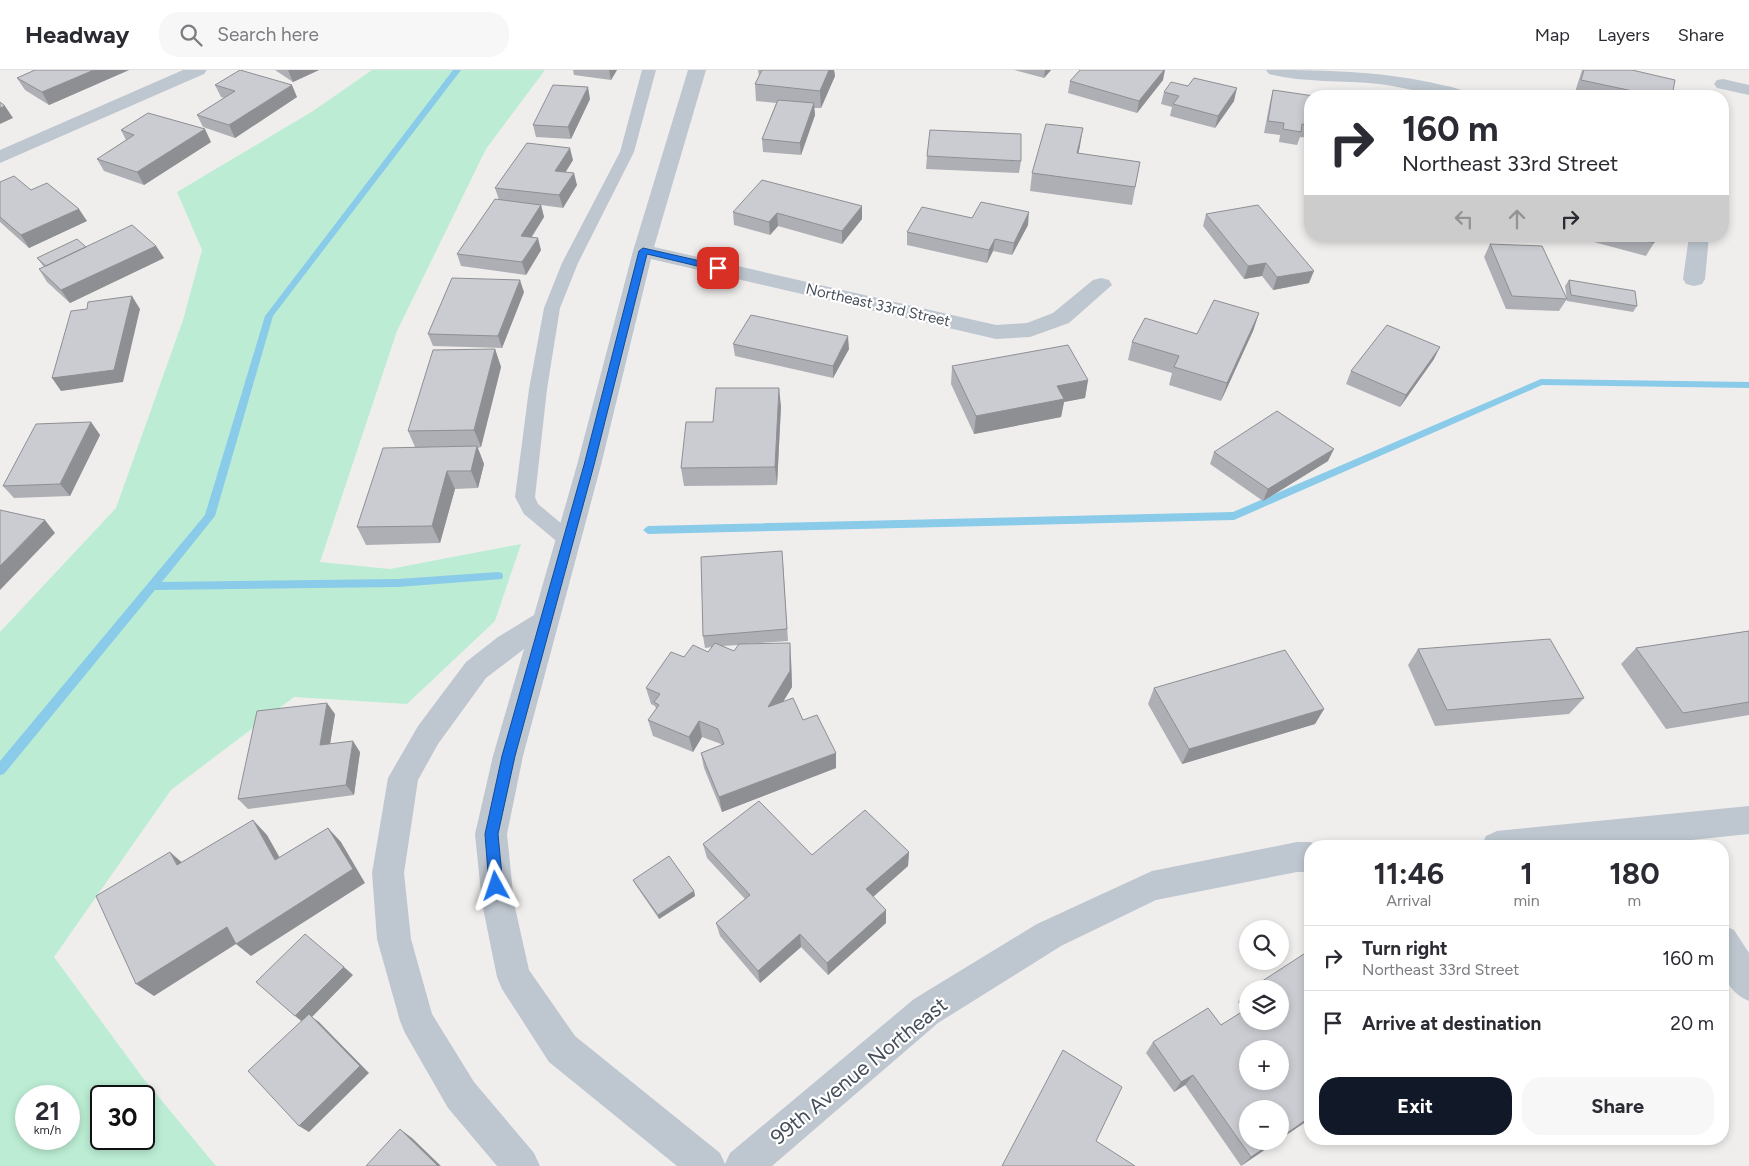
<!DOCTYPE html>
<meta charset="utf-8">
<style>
body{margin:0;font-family:Figtree,sans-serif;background:#f7f7f7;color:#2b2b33;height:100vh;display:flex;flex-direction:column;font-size:19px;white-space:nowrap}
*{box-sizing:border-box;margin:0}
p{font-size:16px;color:#7c7c81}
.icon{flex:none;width:28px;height:28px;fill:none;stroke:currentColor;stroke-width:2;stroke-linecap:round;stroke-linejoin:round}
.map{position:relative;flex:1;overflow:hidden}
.sheet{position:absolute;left:1304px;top:770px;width:425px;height:305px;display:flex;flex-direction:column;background:#fff;border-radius:20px;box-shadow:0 2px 8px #0003}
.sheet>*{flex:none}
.guide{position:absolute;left:1304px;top:20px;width:425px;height:152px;border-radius:20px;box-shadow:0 2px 8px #0003;background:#fff;color:#2b2b33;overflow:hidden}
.buttons{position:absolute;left:1239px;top:850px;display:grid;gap:10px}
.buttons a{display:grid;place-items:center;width:50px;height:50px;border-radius:50%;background:#fff;box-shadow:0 2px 8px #0003;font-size:25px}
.speed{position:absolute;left:15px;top:1015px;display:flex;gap:10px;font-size:25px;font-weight:700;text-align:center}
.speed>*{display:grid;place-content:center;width:65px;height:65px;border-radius:50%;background:#fff;box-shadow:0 2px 8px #0003;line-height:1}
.speed small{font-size:12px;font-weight:400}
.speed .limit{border:2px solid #111;border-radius:8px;background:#fff;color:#111}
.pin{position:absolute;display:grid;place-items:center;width:42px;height:42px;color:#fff;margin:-21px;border-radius:10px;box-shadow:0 2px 8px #0006}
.me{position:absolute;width:55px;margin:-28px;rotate:355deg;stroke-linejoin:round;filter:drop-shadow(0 0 4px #0008)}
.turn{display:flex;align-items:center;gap:18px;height:105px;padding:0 15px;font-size:22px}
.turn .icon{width:65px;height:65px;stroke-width:2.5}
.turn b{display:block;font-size:35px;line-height:42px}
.lanes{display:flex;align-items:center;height:48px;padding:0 15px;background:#0003;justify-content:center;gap:25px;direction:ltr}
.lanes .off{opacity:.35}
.eta{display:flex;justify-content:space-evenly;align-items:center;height:85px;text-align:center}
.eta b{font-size:30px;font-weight:700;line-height:35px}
.cta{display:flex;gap:10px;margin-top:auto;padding:10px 15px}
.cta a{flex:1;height:58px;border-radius:20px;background:#111827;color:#fff;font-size:20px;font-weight:700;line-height:58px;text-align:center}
.cta a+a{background:#f7f7f7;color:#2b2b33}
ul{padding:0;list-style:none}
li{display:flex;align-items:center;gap:15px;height:65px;padding:0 15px;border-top:1px solid #e1e1e2}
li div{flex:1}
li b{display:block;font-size:19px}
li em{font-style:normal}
header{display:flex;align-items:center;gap:30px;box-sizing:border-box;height:70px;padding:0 25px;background:#fff;border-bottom:1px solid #e1e1e2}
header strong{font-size:24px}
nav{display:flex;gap:28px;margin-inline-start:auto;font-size:18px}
.search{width:350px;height:45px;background:#f7f7f7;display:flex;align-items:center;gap:12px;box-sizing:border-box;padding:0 18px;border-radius:20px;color:#7c7c81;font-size:19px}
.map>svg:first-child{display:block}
.green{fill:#bcedd4;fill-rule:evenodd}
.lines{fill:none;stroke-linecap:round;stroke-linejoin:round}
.stream{fill:#8acbe9;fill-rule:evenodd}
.lane{fill:#bec6cf;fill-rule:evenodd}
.street{fill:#bec6cf;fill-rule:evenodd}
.wall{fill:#aeafb5;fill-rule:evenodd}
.shaded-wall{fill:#8d8f93}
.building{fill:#caccd2;stroke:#8d8f93;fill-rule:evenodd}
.route{fill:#1a73e8;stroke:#114b97}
.labels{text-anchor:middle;stroke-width:4.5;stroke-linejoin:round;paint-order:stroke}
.far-street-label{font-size:15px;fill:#464e5a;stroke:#fff}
.near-street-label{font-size:21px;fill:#464e5a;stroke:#fff}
</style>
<header>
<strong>Headway</strong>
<div class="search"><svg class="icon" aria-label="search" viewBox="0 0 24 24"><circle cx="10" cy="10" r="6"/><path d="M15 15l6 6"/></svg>Search here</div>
<nav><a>Map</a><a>Layers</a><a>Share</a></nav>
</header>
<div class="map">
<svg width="1749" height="1096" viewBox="0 0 1749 1096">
<rect width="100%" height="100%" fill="#f0eeed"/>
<path class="green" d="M372,0H545L486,79L397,261L320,492L390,499L521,474L495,551L407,634L294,627L171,720L54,887L143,1008L216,1096H0V562L116,438L183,250L202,180L177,122L313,41ZM26,1026H69V1069H26ZM101,1026H144V1069H101Z"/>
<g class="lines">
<path class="stream" d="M453,0H461L273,246L215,446L162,512L398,509L498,502L502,503L503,506L502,509L398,517L155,520L4,704L0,705V691L205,445L265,246Z
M1541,309L1749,312V318L1542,315L1234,450L648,464L643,460L648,456L1233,442Z"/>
<path class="lane" d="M642,0H656L634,82L578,193L560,238L547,319L535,427L538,434L574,464L577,469L574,474L567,477L560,474L524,444L515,427L529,319L544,238L562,193L620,82Z"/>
<path class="street" d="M183,0H207L204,4L0,93V80Z
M688,0H706L654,177L996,255L1027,253L1053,243L1093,210L1101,208L1109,210L1112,215L1069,253L1030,267L996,269L651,189L601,395L523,686L507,764L514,833L529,900L575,966L720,1083L725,1094L730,1083L914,929L1037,854L1152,801L1297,772H1310L1320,776H1310V802H1297L1156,830L1061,876L938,953L772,1096H677L549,992L502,919L497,907L482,833L475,764L493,686L524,579L486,608L438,674L418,710L404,803L411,869L432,944L474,1012L534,1083L540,1096H497L448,1038L405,963L400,951L377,869L372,803L388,708L418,656L466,592L498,567L534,545L577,395L633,181Z
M1266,0C1326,0 1384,1 1442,15C1451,17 1465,19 1470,26C1439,28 1410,18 1379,14C1343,10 1304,13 1269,4Z
M1723,9L1749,15V25L1717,18L1714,14L1717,10Z
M1689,166H1709L1705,209L1702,214L1694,216L1686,214L1683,209Z
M1749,736V764L1634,776H1481L1486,766L1497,761Z
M1722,855L1734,860L1749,883V931C1716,917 1722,885 1722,855Z"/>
</g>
<path class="wall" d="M35,0H129L49,35L25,20L17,8Z
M275,0H319L293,12Z
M573,0H617L611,10L574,5Z
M758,0H834L835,6L821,38H814L815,45L801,85L763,82L762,69L776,33L756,31L755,14L759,6Z
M1014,0H1051L1044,8Z
M1582,0H1584L1672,26H1595L1575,22Z
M1163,10L1137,43L1068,23L1070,11Z
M215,15L297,27L235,68L203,57L197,45L224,28L221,27Z
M1273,20L1310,26V68L1300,67L1297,75L1279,72L1280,65L1264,63L1270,32Z
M1164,22L1234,31L1215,58L1170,46L1172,37L1161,34Z
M590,29L571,69L536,67L533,55Z
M121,60L211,72L144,115L104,101L97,89L126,70Z
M1080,76L1078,84L1140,92L1132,135L1030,121L1032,103Z
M927,86L1021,91L1019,103L926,99Z
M573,90L566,102L577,115L563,138L541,135L544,147L532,167L541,180L526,205L461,196L457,184L499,130L495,118Z
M0,112L31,120L87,151L29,178L0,152Z
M862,136V149L842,174L778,156L770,165L734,155L733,142Z
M1206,144L1309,213L1273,220L1262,206L1244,209L1203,156Z
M972,148L1028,155L1012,185L993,181L987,193L907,175V162Z
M1591,166H1656L1654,173L1646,186L1590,171Z
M1490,174L1567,229L1559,241L1506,239L1484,187Z
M156,176L164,188L70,233L47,212L39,199L44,197L37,188L86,177Z
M1569,210L1637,236L1633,242L1567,231L1565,216Z
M524,222L502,278L433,276L428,264Z
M1259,243L1253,261L1221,331L1169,315L1172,303L1128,290L1132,272L1197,264Z
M733,274L849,279L833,308L735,286Z
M495,279L501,297L481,377L478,378L484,394L478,418L455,419L440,473L366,475L357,457L415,377L408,361Z
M1434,289L1400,337L1346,314L1351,301Z
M952,296L1088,310L1085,328L1064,332L1061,347L974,364L951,314Z
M781,336L777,415L684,416L681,398L713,352Z
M91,352L100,365L70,426L14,428L3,416Z
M1214,382L1328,391L1263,431L1210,394Z
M783,493L788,571L744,574L791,589L792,617L783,632L803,650L836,683V698L722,742L704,698L701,683L721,676V674L702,667L693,682L653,666L648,650L656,639L655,636L651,634L646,618L684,587L708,582L712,577L705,578L703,566ZM739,575L734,581L722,576Z
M1749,561V645L1666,659L1621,594L1636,578Z
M1418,579L1584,628L1569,644L1435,656L1408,595Z
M1154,618L1324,639L1315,654L1182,694L1148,634Z
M335,644L330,674L360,682L354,725L248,739L238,729Z
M703,774L812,785L909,782L908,796L873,827L886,840V853L828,905L801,877L760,913L720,866L716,853L745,829L707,788Z
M633,810L694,821L695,826L659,849L635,814Z
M1310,886V1049L1241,1096L1185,1015L1174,1022L1146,983L1153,972L1221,955L1244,941L1238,932L1248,920V951Z
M1368,1069H1376L1371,1072Z"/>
<path class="shaded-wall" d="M94,0H129L49,35L42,22Z
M288,0H319L293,12Z
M609,0H617L611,10Z
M829,0H834L835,6L821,38L820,21Z
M1045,0H1051L1044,8Z
M1164,0H1165L1163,10L1137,43L1139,31Z
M292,15L297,27L235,68L229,55Z
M588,17L590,29L571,69L568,57Z
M1237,18L1234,31L1215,58L1218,46Z
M814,33L815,45L801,85L800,73Z
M5,36L13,48L0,54V38Z
M1083,58L1080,76L1074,101L1077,83Z
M205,59L211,72L144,115L137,102Z
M570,78L573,90L558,113L555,101Z
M574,103L577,115L563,138L559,125Z
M541,135L544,147L524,178L521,166Z
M862,136V149L842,174V161Z
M79,139L87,151L29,178L21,165Z
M1029,142L1028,155L1012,185L1014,173Z
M777,143L778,156L770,165L769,152Z
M538,168L541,180L526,205L522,192Z
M995,169L993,181L987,193L989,180Z
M156,176L164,188L70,233L61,220Z
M1266,193L1262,206L1244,209L1248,196Z
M1314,201L1309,213L1273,220L1277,207Z
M520,210L524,222L502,278L498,266Z
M132,226L140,239L123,312L61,321L52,308Z
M1259,243L1253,261L1221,331L1227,313Z
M848,266L849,279L833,308V296Z
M1440,277L1434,289L1400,337L1406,325Z
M495,279L501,297L481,377L474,360Z
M1088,310L1085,328L1064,332L1061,347L974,364L976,346L1057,316Z
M779,318L781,336L777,415L775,397Z
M91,352L100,365L70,426L60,414Z
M477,376L484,394L478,418L471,401Z
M1334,379L1328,391L1263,431L1268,419Z
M447,401L455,419L440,473L432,456Z
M45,450L55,463L0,520V496Z
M790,573L791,589L792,617L770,653L768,637Z
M327,633L335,644L328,686L320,675Z
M1324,639L1315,654L1182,694L1189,679Z
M699,651L702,667L693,682L689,667Z
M353,671L360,682L354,725L346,715Z
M836,683V698L722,742L719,727Z
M253,750L267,765L289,804L275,790Z
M328,758L341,772L365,813L251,886L236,874L154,926L136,914Z
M170,782L186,796L177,795Z
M909,782L908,796L866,833V819Z
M694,821L695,826L659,849L658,845Z
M886,840V853L828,905L827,893Z
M800,864L801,877L760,913L758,901Z
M344,897L353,905L312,947L319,952L369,1003L309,1062L299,1056L305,954L295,946Z
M1193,1005L1185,1015L1174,1022L1181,1012Z
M1310,1047V1049L1280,1069V1068Z
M400,1059L412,1068L441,1096H438Z
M1275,1071H1277L1241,1096L1251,1087Z"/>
<path class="building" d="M35,0H94L42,22L17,8Z
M240,0L292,15L229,55L197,45L235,21L215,15Z
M762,0H829L820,21L755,14Z
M1080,0H1164L1139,31L1070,11Z
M1584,0H1632L1675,10L1672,26H1656L1581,10Z
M1194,8L1237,18L1218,46L1173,34L1179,26L1164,22L1171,12L1188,16Z
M553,15L588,17L568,57L533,55Z
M1273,20L1314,26H1310V55L1302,54L1301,62L1283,59L1284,53L1268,51Z
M1564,22L1581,26H1562Z
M1609,24L1618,26H1608Z
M778,30L814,33L800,73L762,69Z
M0,32L5,36L0,38Z
M148,43L205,59L137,102L97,89L134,65L121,60Z
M1046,54L1083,58L1077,83L1140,92L1135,117L1032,103Z
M930,60L1021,64V91L927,86Z
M527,73L570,78L555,101L574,103L559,125L495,118Z
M14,106L31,120L47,113L79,139L21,165L0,147V112Z
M762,110L862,136L842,161L777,143L769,152L733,142Z
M495,129L541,135L521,166L538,168L522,192L457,184Z
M981,132L1029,142L1014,173L995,169L989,180L907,162L922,137L972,148Z
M1258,135L1314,201L1277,207L1266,193L1248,196L1206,144Z
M132,155L156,176L61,220L39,199Z
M1628,166H1656L1654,173Z
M77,169L86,177L46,196L37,188Z
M1490,174L1542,176L1567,229L1512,226Z
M452,208L520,210L498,266L428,264Z
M1569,210L1635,221L1637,236L1571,225Z
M132,226L114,300L52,308L71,241L87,239L88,232Z
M1214,230L1259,243L1227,313L1174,297L1179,286L1132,272L1145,248L1197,264Z
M751,245L848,266L833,296L733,274Z
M1387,255L1440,277L1406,325L1351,301Z
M1068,275L1088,310L1057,316L1064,329L976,346L952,296Z
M495,279L474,360L408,361L433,280Z
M716,318H779L775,397L681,398L686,352H713Z
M1277,341L1334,379L1268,419L1214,382Z
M91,352L60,414L3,416L36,354Z
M477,376L471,401H447L432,456L357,457L383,378Z
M0,440L45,450L0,496Z
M782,481L787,559L703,566L701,487Z
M1749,561V632L1683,643L1636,578Z
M1550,569L1584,628L1447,640L1418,579Z
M715,573L734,581L739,574L790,573V601L768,637L793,628L803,650L817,645L836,683L719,727L701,683L724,674L718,659L699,651L689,667L648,650L659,635L654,632L660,624L646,618L671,582L684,587L693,575L708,582Z
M1285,580L1324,639L1189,679L1154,618Z
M327,633L320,675L353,671L346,715L238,729L257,641Z
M759,731L812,785L865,740L909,782L866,819L886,840L827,893L800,864L758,901L716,853L750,825L703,774Z
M253,750L275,790L328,758L353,799L236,874L227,857L136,914L96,826L170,782L177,795Z
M669,786L694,821L658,845L633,810Z
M305,864L344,897L295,946L256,912Z
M1307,882L1310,886V1047L1280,1068V1039H1248V1071H1275L1251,1087L1193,1005L1181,1012L1153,972L1208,938L1221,955L1248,938V951H1280V919H1250ZM1248,979H1280V1011H1248Z
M309,944L360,996L299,1056L248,1001Z
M1063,980L1122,1017L1096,1071L1135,1096H1002Z
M400,1059L438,1096H366Z"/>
<path class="route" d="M643,178L718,195L722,198L718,201L647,184L594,395L515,686L498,764L503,816L501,820L496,822L491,820L489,816L485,764L502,686L584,395L639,181Z"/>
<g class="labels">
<g class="far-street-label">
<text transform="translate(878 235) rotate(13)" y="5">Northeast 33rd Street</text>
</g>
<g class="near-street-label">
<text transform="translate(859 1001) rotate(-39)" y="7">99th Avenue Northeast</text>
</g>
</g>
</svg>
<div class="buttons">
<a><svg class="icon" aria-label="search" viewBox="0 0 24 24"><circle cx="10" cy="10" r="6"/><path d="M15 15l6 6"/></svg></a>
<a><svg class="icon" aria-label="layers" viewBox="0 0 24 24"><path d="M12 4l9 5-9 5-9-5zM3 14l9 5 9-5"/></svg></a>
<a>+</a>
<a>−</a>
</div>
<div class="speed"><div>21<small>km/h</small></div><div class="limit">30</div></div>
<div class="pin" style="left:718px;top:198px;background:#d93025"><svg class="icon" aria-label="arrive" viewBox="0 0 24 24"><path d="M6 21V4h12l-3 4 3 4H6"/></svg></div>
<svg class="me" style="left:496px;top:816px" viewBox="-20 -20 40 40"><path d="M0-17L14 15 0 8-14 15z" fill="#1a73e8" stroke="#fff" stroke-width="4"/></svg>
<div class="guide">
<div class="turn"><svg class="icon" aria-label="right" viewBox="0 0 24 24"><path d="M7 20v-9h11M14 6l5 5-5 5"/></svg><div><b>160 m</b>Northeast 33rd Street</div></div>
<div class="lanes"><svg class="icon off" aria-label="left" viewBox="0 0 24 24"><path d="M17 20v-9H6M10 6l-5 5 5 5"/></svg><svg class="icon off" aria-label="ahead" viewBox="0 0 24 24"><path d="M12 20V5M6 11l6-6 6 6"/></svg><svg class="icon" aria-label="right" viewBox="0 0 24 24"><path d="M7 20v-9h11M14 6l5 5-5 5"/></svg></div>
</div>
<section class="sheet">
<div class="eta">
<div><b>11:46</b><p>Arrival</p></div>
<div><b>1</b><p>min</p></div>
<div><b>180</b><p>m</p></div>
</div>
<ul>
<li><svg class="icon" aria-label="right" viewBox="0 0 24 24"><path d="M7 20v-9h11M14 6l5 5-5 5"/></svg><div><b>Turn right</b><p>Northeast 33rd Street</p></div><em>160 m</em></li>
<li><svg class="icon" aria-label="arrive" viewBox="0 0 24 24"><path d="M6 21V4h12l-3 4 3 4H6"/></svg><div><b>Arrive at destination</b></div><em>20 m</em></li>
</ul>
<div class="cta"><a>Exit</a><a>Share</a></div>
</section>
</div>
